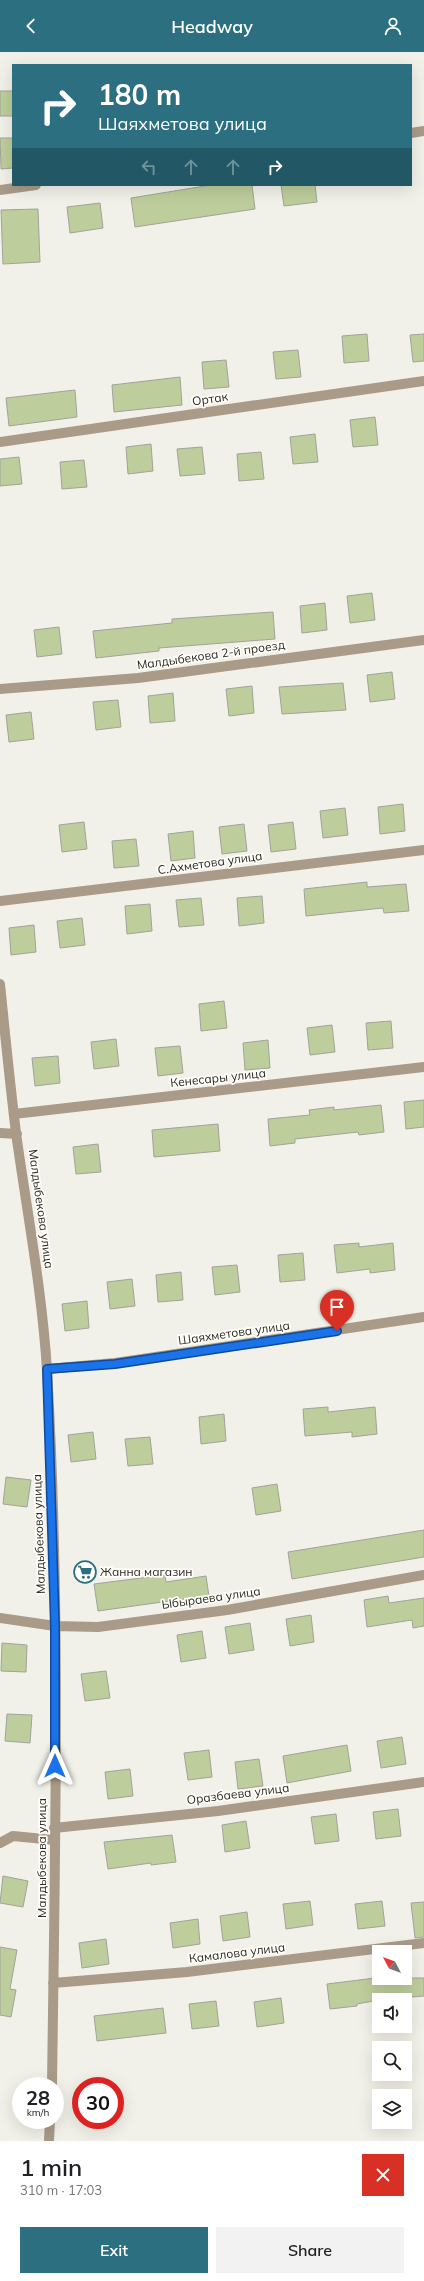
<!DOCTYPE html>
<meta charset="utf-8">
<style>
body{margin:0;font-family:Mulish,sans-serif;background:#f2f2f2;color:#202124;height:100vh;display:flex;flex-direction:column;font-size:15px;white-space:nowrap}
*{box-sizing:border-box;margin:0}
p{font-size:13px;color:#757577}
.icon{flex:none;width:22px;height:22px;fill:none;stroke:currentColor;stroke-width:2;stroke-linecap:round;stroke-linejoin:round}
.map{position:relative;height:2089px;overflow:hidden}
.sheet{display:flex;flex-direction:column;background:#fff;flex:1}
.sheet>*{flex:none}
.hud{position:absolute;left:12px;top:12px;width:400px;height:122px;border-radius:0px;box-shadow:0 4px 16px #0002;background:#2b6f80;color:#fff;overflow:hidden}
.needle{width:26px;rotate:311deg}
.tools{position:absolute;left:372px;top:1893px;display:grid;gap:8px}
.tools a{display:grid;place-items:center;width:40px;height:40px;border-radius:0px;background:#fff;box-shadow:0 4px 16px #0002;font-size:20px}
.speed{position:absolute;left:12px;top:2025px;display:flex;gap:8px;font-size:20px;font-weight:700;text-align:center}
.speed>*{display:grid;place-content:center;width:52px;height:52px;border-radius:50%;background:#fff;box-shadow:0 4px 16px #0002;line-height:1}
.speed small{font-size:10px;font-weight:400}
.speed .limit{border:6px solid #d22;background:#fff;color:#111}
.pin{position:absolute;display:grid;place-items:center;width:34px;height:34px;color:#fff;margin:-41px -17px;border-radius:50% 50% 50% 0;rotate:-45deg;box-shadow:0 0 4px #0007}
.pin .icon{rotate:45deg}
.me{position:absolute;width:44px;margin:-22px;rotate:0deg;stroke-linejoin:round;filter:drop-shadow(0 0 3px #0008)}
.turn{display:flex;align-items:center;gap:14px;height:84px;padding:0 20px;font-size:18px}
.turn .icon{width:52px;height:52px;stroke-width:2.5}
.turn b{display:block;font-size:28px;line-height:34px}
.lanes{display:flex;align-items:center;height:38px;padding:0 20px;background:#0003;justify-content:center;gap:20px;direction:ltr}
.lanes .off{opacity:.35}
.round{display:grid;place-items:center;flex:none;width:42px;height:42px;border-radius:0px;background:#f2f2f2}
.headline{display:flex;align-items:center;justify-content:space-between;height:68px;padding:0 20px}
h1{font-size:24px;font-weight:600;line-height:30px}
.primary-button{display:flex;gap:8px;margin-top:auto;padding:8px 20px}
.primary-button a{flex:1;height:46px;border-radius:0px;background:#2b6f80;color:#fff;font-size:16px;font-weight:600;line-height:46px;text-align:center}
.primary-button a+a{background:#f2f2f2;color:#202124}
header{display:flex;justify-content:space-between;align-items:center;height:52px;padding:0 20px;background:#2b6f80;color:#fff;font-size:18px;font-weight:600}
.map>svg:first-child{display:block}
.building{fill:#bdcd9b;stroke:#a1a39c}
.lines{fill:none;stroke-linecap:round;stroke-linejoin:round}
.minor{stroke:#a99b88;stroke-width:10}
.route-casing{stroke:#114b97;stroke-width:10}
.route{stroke:#1a73e8;stroke-width:7}
.labels{text-anchor:middle;stroke-width:3.5;stroke-linejoin:round;paint-order:stroke}
.street-label{font-size:12px;fill:#2b2a27;stroke:#fffef8}
.poi-label{font-size:12px;fill:#2b2a27;stroke:#fffef8;text-anchor:start}
</style>
<header><svg class="icon" aria-label="back" viewBox="0 0 24 24"><path d="M15 5l-7 7 7 7"/></svg>Headway<svg class="icon" aria-label="person" viewBox="0 0 24 24"><circle cx="12" cy="8" r="4"/><path d="M4 21q1-7 8-7t8 7"/></svg></header>
<div class="map">
<svg width="424" height="2089" viewBox="0 0 424 2089">
<rect width="100%" height="100%" fill="#f2f1e9"/>
<path class="building" d="M0,39H13V64H0Z
M0,86H13V116L1,117Z
M211,133H252L255,157L135,175L131,146Z
M281,133H315L317,150L284,154Z
M100,151L103,176L70,181L67,155Z
M38,157L40,210L3,212L1,158Z
M367,282L369,309L344,311L342,284Z
M424,282V309L413,310L410,283Z
M298,298L301,325L276,327L273,300Z
M226,308L229,335L204,337L202,310Z
M180,325L182,353L114,360L112,333Z
M75,338L77,365L9,374L6,346Z
M375,365L378,393L353,395L350,368Z
M315,382L318,410L293,412L290,385Z
M151,392L153,419L128,422L126,395Z
M202,395L205,422L180,424L177,397Z
M261,400L264,427L239,429L237,402Z
M19,405L22,432L0,434V407Z
M84,408L87,435L62,437L60,410Z
M372,541L375,568L350,571L347,544Z
M325,551L327,578L302,581L300,554Z
M273,560L275,587L159,596V599L96,606L93,579L172,571V567Z
M59,575L62,602L37,605L34,578Z
M392,620L395,647L370,650L367,623Z
M343,631L346,658L282,662L279,635Z
M252,634L254,661L229,664L226,637Z
M173,641L175,669L150,671L148,644Z
M118,648L121,675L96,678L93,650Z
M31,660L34,687L9,690L6,663Z
M403,752L405,779L380,782L378,755Z
M345,756L348,783L323,786L320,759Z
M84,770L87,797L62,800L59,773Z
M293,770L296,797L271,800L268,773Z
M244,772L247,799L222,802L219,775Z
M193,779L195,806L171,809L168,782Z
M136,787L139,814L114,816L112,789Z
M367,830V835L406,832L409,859L384,861L383,856L306,864L304,837Z
M262,844L264,871L239,874L237,846Z
M201,846L204,873L179,875L176,848Z
M150,852L152,879L127,882L125,854Z
M82,866L85,893L60,896L57,869Z
M34,873L36,900L11,903L9,876Z
M224,949L227,976L201,979L199,952Z
M391,969L393,996L368,998L366,971Z
M332,973L335,1000L310,1003L307,976Z
M116,987L119,1014L94,1017L91,990Z
M268,988L270,1016L245,1018L243,991Z
M180,994L183,1021L158,1024L155,996Z
M58,1004L60,1031L35,1034L32,1006Z
M424,1048V1075L406,1077L404,1050Z
M381,1053L384,1080L359,1083L358,1080L295,1087V1091L270,1094L268,1067L310,1063L309,1058L334,1055V1058Z
M218,1072L220,1099L154,1105L152,1078Z
M98,1092L101,1120L76,1122L73,1095Z
M359,1191V1195L393,1191L395,1218L370,1221V1217L337,1221L334,1193Z
M303,1201L305,1228L280,1230L278,1203Z
M237,1213L240,1240L215,1243L212,1215Z
M181,1220L183,1248L158,1250L156,1223Z
M132,1227L135,1254L110,1257L107,1230Z
M87,1249L89,1276L65,1279L62,1252Z
M328,1355V1360L375,1355L377,1382L352,1385V1380L305,1384L303,1357Z
M224,1362L226,1389L201,1392L199,1365Z
M93,1380L96,1407L71,1410L68,1383Z
M150,1385L153,1412L128,1414L125,1387Z
M6,1425L31,1428L27,1455L3,1452Z
M277,1432L281,1459L256,1463L252,1436Z
M424,1478V1505L292,1527L288,1500Z
M165,1523L166,1530L206,1524L210,1551L185,1554L184,1547L98,1559L94,1532Z
M388,1544L389,1551L424,1546V1574L413,1576L412,1568L367,1575L364,1548Z
M311,1563L314,1590L290,1594L286,1567Z
M250,1571L254,1598L229,1602L225,1575Z
M202,1579L206,1606L181,1610L177,1583Z
M2,1591L27,1593L26,1620L1,1619Z
M106,1619L110,1646L85,1649L81,1622Z
M7,1662L32,1663L30,1691L5,1689Z
M402,1685L406,1712L381,1716L377,1689Z
M347,1693L351,1719L287,1731L283,1704Z
M209,1698L212,1725L188,1728L184,1701Z
M259,1707L263,1734L238,1737L235,1710Z
M130,1717L133,1744L108,1747L105,1720Z
M398,1757L401,1784L376,1787L373,1760Z
M336,1762L339,1789L315,1792L311,1765Z
M246,1769L250,1796L225,1800L222,1773Z
M172,1783L176,1810L151,1813V1811L108,1817L104,1790Z
M3,1824L28,1829L23,1855L0,1851Z
M310,1849L313,1873L286,1877L283,1852Z
M382,1849L385,1874L358,1877L355,1852Z
M424,1850V1885L415,1886L411,1851Z
M247,1860L250,1885L223,1889L220,1864Z
M198,1867L200,1892L173,1896L170,1871Z
M106,1887L109,1912L82,1916L79,1891Z
M0,1895L17,1898L10,1937L16,1938L11,1965L0,1963Z
M375,1926H424V1944L379,1948L357,1952V1954L330,1957L327,1932Z
M281,1946L284,1971L257,1975L254,1950Z
M216,1949L219,1974L192,1977L189,1952Z
M163,1956L166,1981L97,1989L94,1964Z"/>
<g class="lines">
<path class="minor" d="M411,81L424,79
M0,138L36,133
M0,390L424,329
M0,637L138,626L424,588
M0,849L424,798
M0,932C5,982 10,1032 16,1081C27,1160 42,1238 47,1318C61,1556 55,1796 52,2034
M14,1062L424,1015
M0,1081L17,1082
M47,1317L115,1311L424,1265
M0,1566L55,1574L98,1575L227,1558L424,1523
M54,1776L218,1759L424,1730
M0,1791L13,1784L54,1788
M53,1931L187,1920L424,1891
M49,2089L50,2068"/>
</g>
<g class="lines">
<g class="route-casing">
<path id="route" d="M55,1714V1574L47,1317L115,1312L337,1279"/>
</g>
<use href="#route" class="route"/>
</g>
<defs>
<g id="supermarket-ring" transform="scale(1.15)"><circle r="9.5" fill="#fffef8" stroke="#2b6f80" stroke-width="1.5"/><path d="M-6-5.5h2.5l.6 2H6L4.5 2H-2.5L-4.4-4H-6ZM-1.5 3.2a1.3 1.3 0 1 0 .1 0ZM3 3.2a1.3 1.3 0 1 0 .1 0Z" fill="#2b6f80"/></g>
</defs>
<g fill-rule="evenodd">
<use href="#supermarket-ring" x="85" y="1520"/>
</g>
<g class="labels">
<g class="street-label">
<text transform="translate(210 347) rotate(-8)" y="4">Ортак</text>
<text transform="translate(211 603) rotate(-8)" y="4">Малдыбекова 2-й проезд</text>
<text transform="translate(210 811) rotate(-8)" y="4">С.Ахметова улица</text>
<text transform="translate(218 1026) rotate(-6)" y="4">Кенесары улица</text>
<text transform="translate(41 1157) rotate(82)" y="4">Малдыбекова улица</text>
<text transform="translate(234 1281) rotate(-8)" y="4">Шаяхметова улица</text>
<text transform="translate(39 1482) rotate(-92)" y="4">Малдыбекова улица</text>
<text transform="translate(211 1546) rotate(-8)" y="4">Ыбыраева улица</text>
<text transform="translate(238 1742) rotate(-7)" y="4">Оразбаева улица</text>
<text transform="translate(42 1806) rotate(-90)" y="4">Малдыбекова улица</text>
<text transform="translate(237 1901) rotate(-7)" y="4">Камалова улица</text>
</g>
<g class="poi-label">
<text x="100" y="1524">Жанна магазин</text>
</g>
</g>
</svg>
<div class="tools">
<a><svg class="needle" viewBox="-14 -14 28 28"><path d="M0-13l5 13h-10z" fill="#e53935"/><path d="M0 13l5-13h-10z" fill="#757577"/></svg></a>
<a><svg class="icon" aria-label="sound" viewBox="0 0 24 24"><path d="M4 9h4l5-4v14l-5-4H4zM17 9q2 3 0 6"/></svg></a>
<a><svg class="icon" aria-label="search" viewBox="0 0 24 24"><circle cx="10" cy="10" r="6"/><path d="M15 15l6 6"/></svg></a>
<a><svg class="icon" aria-label="layers" viewBox="0 0 24 24"><path d="M12 4l9 5-9 5-9-5zM3 14l9 5 9-5"/></svg></a>
</div>
<div class="speed"><div>28<small>km/h</small></div><div class="limit">30</div></div>
<div class="pin" style="left:337px;top:1279px;background:#d93025"><svg class="icon" aria-label="arrive" viewBox="0 0 24 24"><path d="M6 21V4h12l-3 4 3 4H6"/></svg></div>
<svg class="me" style="left:55px;top:1714px" viewBox="-20 -20 40 40"><path d="M0-17L14 15 0 8-14 15z" fill="#1a73e8" stroke="#fff" stroke-width="4"/></svg>
<div class="hud">
<div class="turn"><svg class="icon" aria-label="right" viewBox="0 0 24 24"><path d="M7 20v-9h11M14 6l5 5-5 5"/></svg><div><b>180 m</b>Шаяхметова улица</div></div>
<div class="lanes"><svg class="icon off" aria-label="left" viewBox="0 0 24 24"><path d="M17 20v-9H6M10 6l-5 5 5 5"/></svg><svg class="icon off" aria-label="ahead" viewBox="0 0 24 24"><path d="M12 20V5M6 11l6-6 6 6"/></svg><svg class="icon off" aria-label="ahead" viewBox="0 0 24 24"><path d="M12 20V5M6 11l6-6 6 6"/></svg><svg class="icon" aria-label="right" viewBox="0 0 24 24"><path d="M7 20v-9h11M14 6l5 5-5 5"/></svg></div>
</div>
</div>
<section class="sheet">
<div class="headline"><div><h1>1 min</h1><p>310 m · 17:03</p></div><a class="round" style="background:#d93025;color:#fff"><svg class="icon" aria-label="close" viewBox="0 0 24 24"><path d="M6 6l12 12M18 6L6 18"/></svg></a></div>
<div class="primary-button"><a>Exit</a><a>Share</a></div>
</section>
